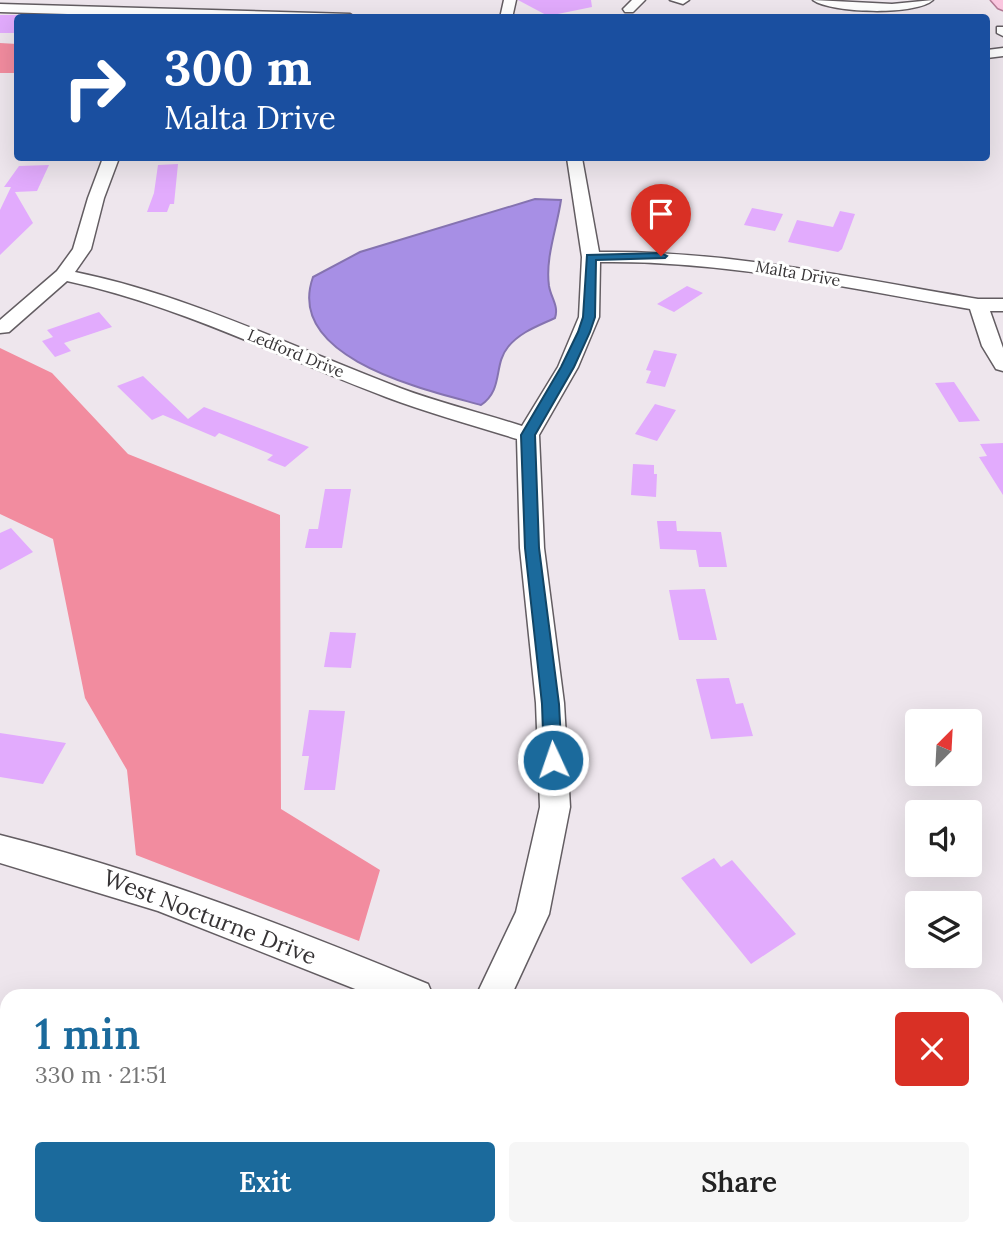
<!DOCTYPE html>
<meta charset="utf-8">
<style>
body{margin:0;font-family:Lora,serif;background:#f6f6f6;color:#222;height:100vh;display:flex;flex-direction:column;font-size:26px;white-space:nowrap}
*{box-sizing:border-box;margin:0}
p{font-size:23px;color:#767676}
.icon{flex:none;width:38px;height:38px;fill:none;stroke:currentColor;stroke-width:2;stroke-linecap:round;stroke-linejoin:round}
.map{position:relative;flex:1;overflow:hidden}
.drawer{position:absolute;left:0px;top:989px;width:1004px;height:247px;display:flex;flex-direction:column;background:#fff;border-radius:21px 21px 0 0;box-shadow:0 7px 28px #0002}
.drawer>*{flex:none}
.banner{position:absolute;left:14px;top:14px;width:976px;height:147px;border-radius:7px;box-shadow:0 7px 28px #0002;background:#1a4fa0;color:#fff;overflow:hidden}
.needle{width:46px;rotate:24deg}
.controls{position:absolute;left:905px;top:709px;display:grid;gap:14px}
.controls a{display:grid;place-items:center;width:77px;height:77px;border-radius:7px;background:#fff;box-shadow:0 7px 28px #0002;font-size:35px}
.pin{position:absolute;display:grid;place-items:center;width:60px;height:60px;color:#fff;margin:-72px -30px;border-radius:50% 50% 50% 0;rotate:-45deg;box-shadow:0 0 7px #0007}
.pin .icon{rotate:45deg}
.me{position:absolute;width:77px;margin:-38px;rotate:357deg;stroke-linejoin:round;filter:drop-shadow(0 0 5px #0008)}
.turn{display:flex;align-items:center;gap:24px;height:147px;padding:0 35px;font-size:32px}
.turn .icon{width:91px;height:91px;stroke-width:2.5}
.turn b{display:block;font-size:49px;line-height:60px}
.round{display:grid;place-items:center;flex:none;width:74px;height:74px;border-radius:7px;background:#f6f6f6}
.summary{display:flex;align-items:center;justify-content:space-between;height:119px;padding:0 35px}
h1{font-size:42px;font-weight:600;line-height:52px;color:#1b6a9c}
.action{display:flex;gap:14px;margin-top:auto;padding:14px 35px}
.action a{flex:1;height:80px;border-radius:7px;background:#1b6a9c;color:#fff;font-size:28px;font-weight:600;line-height:80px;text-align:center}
.action a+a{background:#f6f6f6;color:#222}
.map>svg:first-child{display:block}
.forest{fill:#f28c9f}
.water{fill:#a78fe5;stroke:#8573b0;stroke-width:2}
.building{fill:#e2abfd}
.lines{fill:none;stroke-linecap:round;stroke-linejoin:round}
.minor-casing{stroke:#635d62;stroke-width:3}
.major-casing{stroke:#b37a95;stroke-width:3}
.minor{fill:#fff;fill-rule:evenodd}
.major{fill:#fac6df;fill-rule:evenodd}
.route{fill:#1b6a9c;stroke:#124565;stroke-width:2}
.labels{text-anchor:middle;stroke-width:6;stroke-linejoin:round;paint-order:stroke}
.far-street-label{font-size:16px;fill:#363335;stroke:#fff}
.near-street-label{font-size:23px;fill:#363335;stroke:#fff}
</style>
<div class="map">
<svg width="1003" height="1234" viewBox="0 0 1003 1234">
<rect width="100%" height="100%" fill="#eee6ed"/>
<path class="forest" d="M0,43L17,44V73H0Z
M0,348L52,373L128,454L280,515L281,809L380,870L359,941L136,855L127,770L85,698L53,539L0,514Z"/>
<path class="water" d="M535,199L561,200C557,228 545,258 549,286C551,298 559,306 555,318C538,326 520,332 508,347C493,365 504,389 481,405C427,390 284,359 313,277L360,252Z"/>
<path class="building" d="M518,0H591L592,7L548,16Z
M0,15H18V33H0Z
M178,164L174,204H170L167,212H147L154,193L158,165Z
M49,165L37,191L15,192L33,223L0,255V210L11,187H4L19,166Z
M752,208L783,214L775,231L744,225Z
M840,211L855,214L842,249L838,252L788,242L797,220L833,227Z
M687,286L703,293L674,312L657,304Z
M99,312L112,327L64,343L71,351L55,357L42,341L53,337L47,330Z
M654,350L677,354L665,387L646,383L651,371L646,370Z
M143,376L188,419L204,407L309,447L285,467L267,460L273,455L219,433L215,437L163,415L152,420L117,386Z
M954,382L980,421L959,422L935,383Z
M655,404L676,410L657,441L635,434Z
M1003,443V495L979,457L987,456L980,444Z
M633,464L654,465V474H657L656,497L631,495Z
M325,489H351L342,548H305L309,529H318Z
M657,521H676L677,531L721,532L727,567H699L696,550L660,549Z
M11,528L33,552L0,570V533Z
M705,589L717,640H679L669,590Z
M330,632L356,633L351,668L324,667Z
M729,678L736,704L743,703L753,736L711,739L696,679Z
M309,710L345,711L335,790H304L309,756H302Z
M0,733L66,743L43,784L0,777Z
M714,858L721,867L732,860L796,934L751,964L681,878Z"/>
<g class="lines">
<g class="minor-casing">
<path id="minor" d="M504,0H516L512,18H500Z
M632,0H645L633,12H625L623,9Z
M670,0H689L683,4Z
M813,0L892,4L933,0C916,16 830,13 813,0Z
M0,4L350,14L356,18H203L0,12Z
M997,27H1003V36L997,33Z
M1003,48V56L987,58V50Z
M103,158H119L104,198L91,249L75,272C188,295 292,347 400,388C440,403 482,413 522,426L558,367L579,317L582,257L567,158H582L599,252C727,250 852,278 978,299H1003V311H990L1003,348V371L996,369L982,346L970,309C847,288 725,260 600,262L599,317L578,367L539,435L544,548L564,703L570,807L549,914L511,996H476L516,912L540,807L536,703L520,548L517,439C473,425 428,413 386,397C280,357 178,305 67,281L9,332L0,333V320L57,271L73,249L88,198Z
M0,835C147,872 288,926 428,984L433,996H373L158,911L0,863Z
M1003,1193V1233L998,1234L985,1228H998V1194Z
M714,1228H755L757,1234H716Z
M892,1228H954L952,1234H890Z"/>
</g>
<g class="major-casing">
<path id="major" d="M991,0H1003V10L998,8Z"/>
</g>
<use href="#minor" class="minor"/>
<use href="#major" class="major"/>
</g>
<path class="route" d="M661,253L667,256L665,258L596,260L595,317L590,332L574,367L535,435L539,548L559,704L562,760L559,765L553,768L546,765L544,760L542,704L525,548L521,435L561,367L578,332L583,317L587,255Z"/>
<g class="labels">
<g class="far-street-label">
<text transform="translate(798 273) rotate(10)" y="6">Malta Drive</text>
<text transform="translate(296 353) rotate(22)" y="6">Ledford Drive</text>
</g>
<g class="near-street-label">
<text transform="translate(210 917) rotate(21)" y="8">West Nocturne Drive</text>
</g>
</g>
</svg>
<div class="controls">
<a><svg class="needle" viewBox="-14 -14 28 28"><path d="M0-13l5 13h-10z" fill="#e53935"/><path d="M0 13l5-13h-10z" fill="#767676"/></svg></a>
<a><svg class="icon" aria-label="sound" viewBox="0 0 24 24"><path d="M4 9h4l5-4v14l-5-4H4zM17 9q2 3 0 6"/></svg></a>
<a><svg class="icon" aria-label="layers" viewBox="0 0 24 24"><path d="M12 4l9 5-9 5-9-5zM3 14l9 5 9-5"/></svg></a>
</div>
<div class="pin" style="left:661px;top:256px;background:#d93025"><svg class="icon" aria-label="arrive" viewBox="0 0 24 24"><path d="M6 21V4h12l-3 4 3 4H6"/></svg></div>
<svg class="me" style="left:553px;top:760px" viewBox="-20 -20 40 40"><circle r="17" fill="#1b6a9c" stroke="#fff" stroke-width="3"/><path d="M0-11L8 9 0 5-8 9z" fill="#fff"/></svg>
<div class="banner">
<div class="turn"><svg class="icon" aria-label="right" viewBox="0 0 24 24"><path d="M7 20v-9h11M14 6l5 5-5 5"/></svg><div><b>300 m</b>Malta Drive</div></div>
</div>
<section class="drawer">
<div class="summary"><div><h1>1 min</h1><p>330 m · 21:51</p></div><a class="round" style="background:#d93025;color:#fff"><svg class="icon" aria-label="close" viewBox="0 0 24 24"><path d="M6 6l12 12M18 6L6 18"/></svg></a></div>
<div class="action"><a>Exit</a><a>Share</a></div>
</section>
</div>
